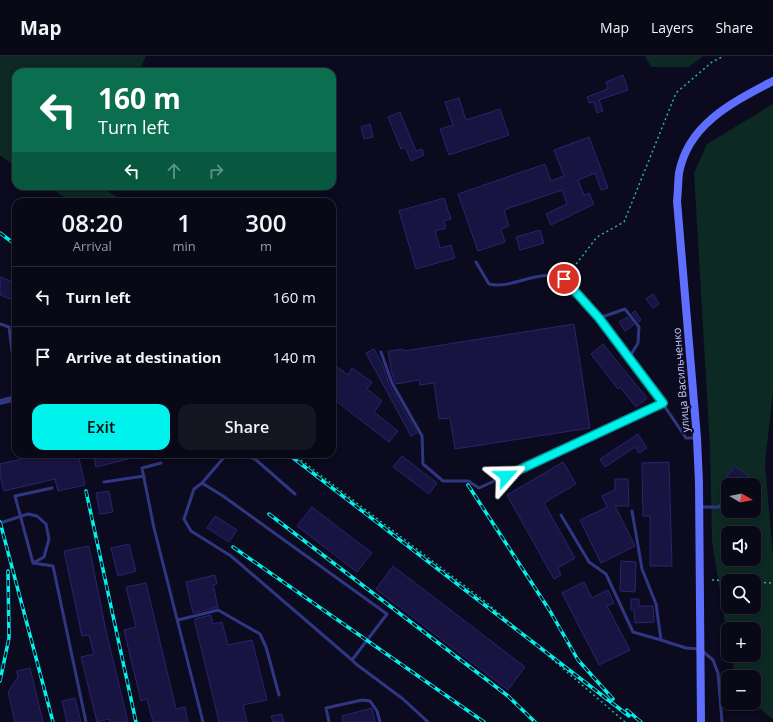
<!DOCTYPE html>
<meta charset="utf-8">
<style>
body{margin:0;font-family:"Open Sans",sans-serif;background:#161623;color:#f1f3f6;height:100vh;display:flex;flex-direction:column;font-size:15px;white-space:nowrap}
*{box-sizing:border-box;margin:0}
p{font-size:13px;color:#989aa1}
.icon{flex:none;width:22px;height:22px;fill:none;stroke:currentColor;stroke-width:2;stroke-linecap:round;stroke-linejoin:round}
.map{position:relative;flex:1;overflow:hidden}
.panel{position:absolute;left:12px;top:142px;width:324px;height:260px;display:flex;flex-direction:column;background:#080816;border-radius:12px;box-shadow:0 2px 6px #0003,0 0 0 1px #292935}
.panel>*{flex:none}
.banner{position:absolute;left:12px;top:12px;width:324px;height:122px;border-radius:12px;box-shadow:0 2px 6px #0003,0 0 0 1px #292935;background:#0b6e4f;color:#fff;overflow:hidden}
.needle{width:26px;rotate:100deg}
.buttons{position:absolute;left:721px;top:422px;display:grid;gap:8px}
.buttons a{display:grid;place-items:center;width:40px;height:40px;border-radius:8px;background:#080816;box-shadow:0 2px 6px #0003,0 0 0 1px #292935;font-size:20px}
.pin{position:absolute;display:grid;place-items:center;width:34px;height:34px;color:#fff;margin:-17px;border:2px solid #fff;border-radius:50%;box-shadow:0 1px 4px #0007}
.me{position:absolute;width:44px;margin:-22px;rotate:65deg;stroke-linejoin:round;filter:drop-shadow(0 0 3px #0008)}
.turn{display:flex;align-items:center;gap:14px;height:84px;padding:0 20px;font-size:18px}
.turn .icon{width:52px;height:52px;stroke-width:2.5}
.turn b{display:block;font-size:28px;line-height:34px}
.lanes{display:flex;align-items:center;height:38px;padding:0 20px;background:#0003;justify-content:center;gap:20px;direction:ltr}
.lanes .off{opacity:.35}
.eta{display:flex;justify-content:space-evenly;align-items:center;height:68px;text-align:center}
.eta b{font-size:24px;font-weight:600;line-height:28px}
.primary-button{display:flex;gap:8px;margin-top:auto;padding:8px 20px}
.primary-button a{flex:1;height:46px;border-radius:12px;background:#00f2ed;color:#111;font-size:16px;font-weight:600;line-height:46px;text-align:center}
.primary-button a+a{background:#161623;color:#f1f3f6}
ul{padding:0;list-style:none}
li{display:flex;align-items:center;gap:12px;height:60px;padding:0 20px;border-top:1px solid #292935}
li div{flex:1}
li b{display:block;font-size:15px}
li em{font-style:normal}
header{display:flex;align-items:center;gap:24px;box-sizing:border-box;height:56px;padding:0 20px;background:#080816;border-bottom:1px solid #292935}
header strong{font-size:19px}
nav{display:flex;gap:22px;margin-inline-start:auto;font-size:14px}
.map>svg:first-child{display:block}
.green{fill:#0d2924;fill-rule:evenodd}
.building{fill:#181441;stroke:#2a246f}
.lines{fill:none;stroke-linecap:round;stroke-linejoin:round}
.path{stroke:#22b89d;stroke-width:1.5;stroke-dasharray:2 3;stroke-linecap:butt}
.lane{stroke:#303782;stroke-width:3}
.street{stroke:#303782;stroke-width:6}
.secondary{stroke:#5e6eff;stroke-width:8}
.rail-casing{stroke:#00f2ed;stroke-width:3.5}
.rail{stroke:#0b0a1e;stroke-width:2;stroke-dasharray:6;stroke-linecap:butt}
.route-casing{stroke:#009d9a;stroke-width:10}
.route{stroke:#00f2ed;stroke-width:7}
.labels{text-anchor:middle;stroke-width:4;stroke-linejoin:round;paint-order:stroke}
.street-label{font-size:11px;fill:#c7c8ff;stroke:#0b0a1e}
</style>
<header>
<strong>Map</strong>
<nav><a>Map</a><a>Layers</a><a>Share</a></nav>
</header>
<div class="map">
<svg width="773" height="666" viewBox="0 0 773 666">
<rect width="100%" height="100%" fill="#0b0a1e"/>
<path class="green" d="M0,0H146L139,16H16V110L0,100Z
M645,0H703L689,11H651Z
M773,48V335L765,408L773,499V662H771L754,647V621H736L731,599H754V573H728V585L712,485L710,391L694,117L707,88ZM728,429H754V455H728ZM728,477H754V503H728ZM728,525H754V551H728Z
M47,130H99L126,146H72Z"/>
<path class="building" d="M623,19L628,34L599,44L603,55L597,57L594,46L589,47L587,41L608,33L606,26Z
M459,42L466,64L500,53L509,79L449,99L440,73L453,69L445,46Z
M400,56L416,95L422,93L424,99L411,105L405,91L401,93L388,61Z
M370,68L373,81L364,83L361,71Z
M589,81L608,132L601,134L595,117L578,124L584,139L589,137L594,148L551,169L546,158L567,148L562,134L504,154L509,170L501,173L505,186L478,195L458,138L545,108L551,125L564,120L554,94Z
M444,142L451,163L444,165L446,172L435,175L440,192L451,189L455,202L416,213L399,155Z
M540,174L544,187L520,194L516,181Z
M0,221L16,227V245L0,239Z
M653,238L659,248L653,252L646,243Z
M635,255L641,264L639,266L632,257Z
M627,261L634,269L625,275L619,266Z
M574,268L590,372L455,393L450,362L439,363L434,327L420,329L419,324L396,328L392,318L388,295L403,293L404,295Z
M603,288L647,342L636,351L620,331L618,333L591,298Z
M374,293L383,310L389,328L417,377L411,380L366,297Z
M332,307L348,319L352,312L372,326L367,333L382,345L374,356L398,375L389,386L332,342Z
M638,378L647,392L639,397L635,391L605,411L600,403Z
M42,398H78L85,429L58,435L55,423L4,435L0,420V408Z
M93,398H140V400L96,411Z
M402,400L437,427L429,438L393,411Z
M563,406L576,428L544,447L575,502L558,512L561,519L554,523L507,439Z
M669,406L672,510H650V460H643L642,407Z
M735,410L752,423L748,429H728V438L719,431Z
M615,423H628L629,450H615L635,490L601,507L580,464L607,451L602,440L615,434Z
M109,435L113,456L100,458L96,437Z
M312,451L372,497L357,516L297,470Z
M215,460L237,474L229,486L207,472Z
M129,488L136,515L118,520L111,492Z
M89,490L106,575L128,666H110L109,663L97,666L81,601L94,598L89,579L82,580L64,495Z
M621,505L636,506L635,536L620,535Z
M393,510L525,611L508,634L376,533Z
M215,519L217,528L213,529L218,551L193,557L186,526Z
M584,526L592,542L608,534L614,547L607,550L630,594L599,609L562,537Z
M146,527L176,653L185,651L188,666H153L147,643L141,645L124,574L136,571L126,531Z
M631,543H639V550H653L654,566L635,567L634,554H631Z
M211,559L213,568L222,566L228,589L252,584L267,644L243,649L247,666H219L195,567V563Z
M30,612L43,666H15L8,636L18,621L17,615Z
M75,642L81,666H67L62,645Z
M372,652L375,666H343L342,660Z
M282,658L284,666H273L271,660Z"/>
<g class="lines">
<path class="path" d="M0,177L16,189
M567,220L597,181L624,166L676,37L712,6L724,0
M293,398L487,547L625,666
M712,524L733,525
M754,526L773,527"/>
<path class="lane" d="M476,206L489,228C513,234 539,211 564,223C609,273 649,326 686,382H696
M599,262L625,253L639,271L638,287L629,302
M0,268L9,271L16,327
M381,296L392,327L422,380L423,408L443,425H468L479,432L663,347
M241,398L255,403L295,438
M161,407L142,412L154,472L203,666
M104,426L144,420
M202,427L226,399L230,398
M52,432L15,440L33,507L53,510L86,666
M700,451H719L726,442
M632,455L642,513L656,548L661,584L686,592L700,593L713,604L718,617L722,666
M561,459L589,506L606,518L633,576L661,584
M0,467L28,458L37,460L46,468L49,483L44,501L33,507
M178,564L218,554L260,578L266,591L279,639
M352,604L387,558L223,440L202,427L194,433L184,463L191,475L231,500L352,604L356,608L403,643L428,666
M329,666L326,652L362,644L370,645L377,655L380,666"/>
<path class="street" d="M0,346L16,342"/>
<path class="secondary" d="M701,666L699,427L697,382L677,145C678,136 678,126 679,117C688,68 733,46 773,25"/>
<g class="rail-casing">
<path id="rail" d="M0,177L16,189
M288,398L629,660
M468,429L550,555L578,604L613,643
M86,435L136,666
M269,458L508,640L535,666
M0,466L53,666
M233,491L484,666
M0,625L9,582L8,515
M627,654L641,666"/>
</g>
<use href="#rail" class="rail"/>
</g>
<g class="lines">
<g class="route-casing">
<path id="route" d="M506,420L663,347L599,262L564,223"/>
</g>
<use href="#route" class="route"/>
</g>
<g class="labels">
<g class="street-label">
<text transform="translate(681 324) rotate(-95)" y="4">улица Васильченко</text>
</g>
</g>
</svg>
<div class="buttons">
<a><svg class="needle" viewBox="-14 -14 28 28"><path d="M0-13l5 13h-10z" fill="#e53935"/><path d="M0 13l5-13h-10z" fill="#989aa1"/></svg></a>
<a><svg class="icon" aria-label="sound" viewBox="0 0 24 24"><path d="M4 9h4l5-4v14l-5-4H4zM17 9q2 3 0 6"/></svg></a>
<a><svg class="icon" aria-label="search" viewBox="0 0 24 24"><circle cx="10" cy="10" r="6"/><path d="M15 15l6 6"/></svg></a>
<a>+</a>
<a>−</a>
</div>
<div class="pin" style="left:564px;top:223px;background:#d93025"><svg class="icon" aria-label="arrive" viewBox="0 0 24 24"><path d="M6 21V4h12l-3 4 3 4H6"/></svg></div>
<svg class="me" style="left:506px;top:420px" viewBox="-20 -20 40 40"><path d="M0-17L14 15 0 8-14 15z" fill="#00f2ed" stroke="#fff" stroke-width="4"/></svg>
<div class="banner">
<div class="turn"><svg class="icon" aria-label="left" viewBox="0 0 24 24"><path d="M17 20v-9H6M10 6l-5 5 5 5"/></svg><div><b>160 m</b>Turn left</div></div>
<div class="lanes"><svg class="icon" aria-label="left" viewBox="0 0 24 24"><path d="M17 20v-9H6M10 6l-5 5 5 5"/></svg><svg class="icon off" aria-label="ahead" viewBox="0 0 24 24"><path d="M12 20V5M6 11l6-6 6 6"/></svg><svg class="icon off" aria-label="right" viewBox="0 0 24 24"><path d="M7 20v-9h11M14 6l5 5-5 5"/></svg></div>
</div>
<section class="panel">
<div class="eta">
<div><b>08:20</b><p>Arrival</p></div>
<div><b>1</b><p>min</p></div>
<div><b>300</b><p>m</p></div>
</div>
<ul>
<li><svg class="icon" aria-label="left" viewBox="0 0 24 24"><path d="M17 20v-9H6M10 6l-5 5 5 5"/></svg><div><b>Turn left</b></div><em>160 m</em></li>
<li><svg class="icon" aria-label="arrive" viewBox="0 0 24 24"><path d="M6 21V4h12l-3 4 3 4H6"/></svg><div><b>Arrive at destination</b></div><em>140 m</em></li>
</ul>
<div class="primary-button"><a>Exit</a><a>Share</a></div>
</section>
</div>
